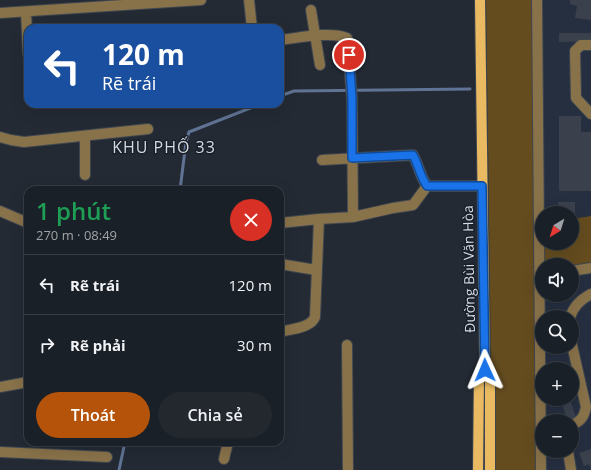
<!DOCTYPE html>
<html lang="vi">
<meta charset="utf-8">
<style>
body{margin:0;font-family:"Open Sans",sans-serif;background:#23282f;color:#f1f3f6;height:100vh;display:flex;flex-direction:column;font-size:15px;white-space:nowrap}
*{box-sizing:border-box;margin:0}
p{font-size:13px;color:#9fa3a7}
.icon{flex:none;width:22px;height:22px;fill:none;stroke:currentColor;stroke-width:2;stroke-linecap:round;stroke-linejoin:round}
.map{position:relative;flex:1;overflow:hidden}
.side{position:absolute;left:24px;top:186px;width:260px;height:260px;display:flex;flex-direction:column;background:#1a2027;border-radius:12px;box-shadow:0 4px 16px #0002,0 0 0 1px #383e44}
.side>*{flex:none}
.top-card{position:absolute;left:24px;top:24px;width:260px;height:84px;border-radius:12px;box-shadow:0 4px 16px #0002,0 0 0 1px #383e44;background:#1a4fa0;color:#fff;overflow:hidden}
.needle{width:26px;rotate:218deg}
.buttons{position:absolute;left:535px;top:206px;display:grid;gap:8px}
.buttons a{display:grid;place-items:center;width:44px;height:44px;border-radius:50%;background:#1a2027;box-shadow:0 4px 16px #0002,0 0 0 1px #383e44;font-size:20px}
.pin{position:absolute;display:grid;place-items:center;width:34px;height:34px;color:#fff;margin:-17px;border:2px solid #fff;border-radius:50%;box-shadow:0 1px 4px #0007}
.me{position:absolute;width:44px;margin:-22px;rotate:359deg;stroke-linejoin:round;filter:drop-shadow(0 0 3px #0008)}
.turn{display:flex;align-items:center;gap:14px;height:84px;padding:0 12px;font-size:18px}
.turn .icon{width:52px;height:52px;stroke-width:2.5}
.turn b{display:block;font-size:28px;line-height:34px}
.round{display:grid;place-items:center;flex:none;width:42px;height:42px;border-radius:21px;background:#23282f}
.summary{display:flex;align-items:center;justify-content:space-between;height:68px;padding:0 12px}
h1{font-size:24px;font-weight:600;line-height:30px;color:#1e9e55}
.cta{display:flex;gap:8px;margin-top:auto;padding:8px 12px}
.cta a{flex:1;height:46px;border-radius:24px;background:#b45309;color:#fff;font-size:16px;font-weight:600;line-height:46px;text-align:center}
.cta a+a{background:#23282f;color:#f1f3f6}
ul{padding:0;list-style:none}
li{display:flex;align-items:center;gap:12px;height:60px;padding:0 12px;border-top:1px solid #383e44}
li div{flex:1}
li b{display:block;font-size:15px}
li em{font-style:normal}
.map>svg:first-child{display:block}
.built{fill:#262f40}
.green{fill:#644c1f}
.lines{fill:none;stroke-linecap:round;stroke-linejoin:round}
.stream{stroke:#607394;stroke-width:3}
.building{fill:#3a414d}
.minor-casing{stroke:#3f4650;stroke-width:12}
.major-casing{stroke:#3f4650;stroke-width:12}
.minor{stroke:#88724a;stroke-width:10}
.major{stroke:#e9ba62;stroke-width:10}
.route-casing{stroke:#114b97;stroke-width:10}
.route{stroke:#1a73e8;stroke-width:7}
.labels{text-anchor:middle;stroke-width:3;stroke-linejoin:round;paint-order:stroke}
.street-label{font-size:14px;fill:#d5dae1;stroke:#1a202a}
.quarter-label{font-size:16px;letter-spacing:1px;fill:#d5dae1;stroke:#1a202a}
</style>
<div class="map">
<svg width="591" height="470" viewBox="0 0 591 470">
<rect width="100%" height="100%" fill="#232a34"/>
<path class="built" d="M540,0H591V470H543V451H572V421H543V399H572V369H543V347H572V317H543V295H572V213H542Z"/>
<path class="green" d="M486,0H535L538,470H496V376L491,368Z
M591,216V264L572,267V265H543L542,243H572V219Z"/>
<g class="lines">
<path class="stream" d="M280,96L294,91L470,89
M180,190L186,142L189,132L261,104
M119,470L125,442"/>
</g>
<path class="building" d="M570,0H591V20L575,18L577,6L570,4Z
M559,33H591V41L559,42Z
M559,116H581V132H591V191H559Z
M558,202H575V218H572V213H558Z
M561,399H570L576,418L567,421Z
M591,449V469L589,464L584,466L579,453Z"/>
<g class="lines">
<g class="minor-casing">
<path id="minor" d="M249,0L252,28
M537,0L541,470
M311,10L320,65
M26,12L28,54
M0,13L201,0
M280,40C298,38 331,31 347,38L352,98L353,217
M591,45H581L575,51L576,98L591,114
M0,137L11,140L24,142L148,129
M322,160L413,155C419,166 420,176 427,186
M85,175V137
M0,211L28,223
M280,223L319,219
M280,264L316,270
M572,271L591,268
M570,317C574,306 580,300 591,294
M280,332C291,329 311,328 315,317L319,219L353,217L393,208L413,205L427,186H482
M347,345L348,470
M572,345L586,407C584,417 581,421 572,425
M0,387L28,382
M568,451L571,470
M0,452L107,457
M224,459L228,442"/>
</g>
<g class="major-casing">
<path id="major" d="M480,0L485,370L490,377V470
M478,470L479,376L485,370"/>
</g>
<use href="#minor" class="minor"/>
<use href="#major" class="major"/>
</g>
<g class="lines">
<g class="route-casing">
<path id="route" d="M349,55L352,98V158L413,155C419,166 420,176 427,186H482L485,370"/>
</g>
<use href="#route" class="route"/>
</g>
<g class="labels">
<g class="street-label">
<text transform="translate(469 269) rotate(-91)" y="5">Đường Bùi Văn Hòa</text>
</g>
<g class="quarter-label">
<text x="164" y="153">KHU PHỐ 33</text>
</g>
</g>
</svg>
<div class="buttons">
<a><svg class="needle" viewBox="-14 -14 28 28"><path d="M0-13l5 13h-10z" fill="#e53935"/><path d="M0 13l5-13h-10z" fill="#9fa3a7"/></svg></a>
<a><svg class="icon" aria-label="sound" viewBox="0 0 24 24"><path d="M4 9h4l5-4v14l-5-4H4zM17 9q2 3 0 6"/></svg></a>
<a><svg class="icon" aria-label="search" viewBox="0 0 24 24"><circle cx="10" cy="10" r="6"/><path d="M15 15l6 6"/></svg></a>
<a>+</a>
<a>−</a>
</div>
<div class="pin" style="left:349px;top:55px;background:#d93025"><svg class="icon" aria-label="arrive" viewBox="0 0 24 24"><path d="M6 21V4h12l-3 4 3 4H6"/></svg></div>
<svg class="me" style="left:485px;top:370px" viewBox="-20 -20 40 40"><path d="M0-17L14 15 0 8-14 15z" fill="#1a73e8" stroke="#fff" stroke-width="4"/></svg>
<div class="top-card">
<div class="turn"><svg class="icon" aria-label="left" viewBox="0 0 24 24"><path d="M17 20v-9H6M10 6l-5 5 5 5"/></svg><div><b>120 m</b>Rẽ trái</div></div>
</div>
<section class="side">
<div class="summary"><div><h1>1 phút</h1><p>270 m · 08:49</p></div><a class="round" style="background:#d93025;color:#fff"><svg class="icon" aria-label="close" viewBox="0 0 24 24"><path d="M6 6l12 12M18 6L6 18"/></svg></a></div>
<ul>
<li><svg class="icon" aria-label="left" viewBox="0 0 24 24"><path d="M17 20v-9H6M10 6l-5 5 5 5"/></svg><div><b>Rẽ trái</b></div><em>120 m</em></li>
<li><svg class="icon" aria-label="right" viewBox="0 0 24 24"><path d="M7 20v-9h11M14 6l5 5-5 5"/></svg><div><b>Rẽ phải</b></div><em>30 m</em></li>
</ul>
<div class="cta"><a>Thoát</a><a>Chia sẻ</a></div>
</section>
</div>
